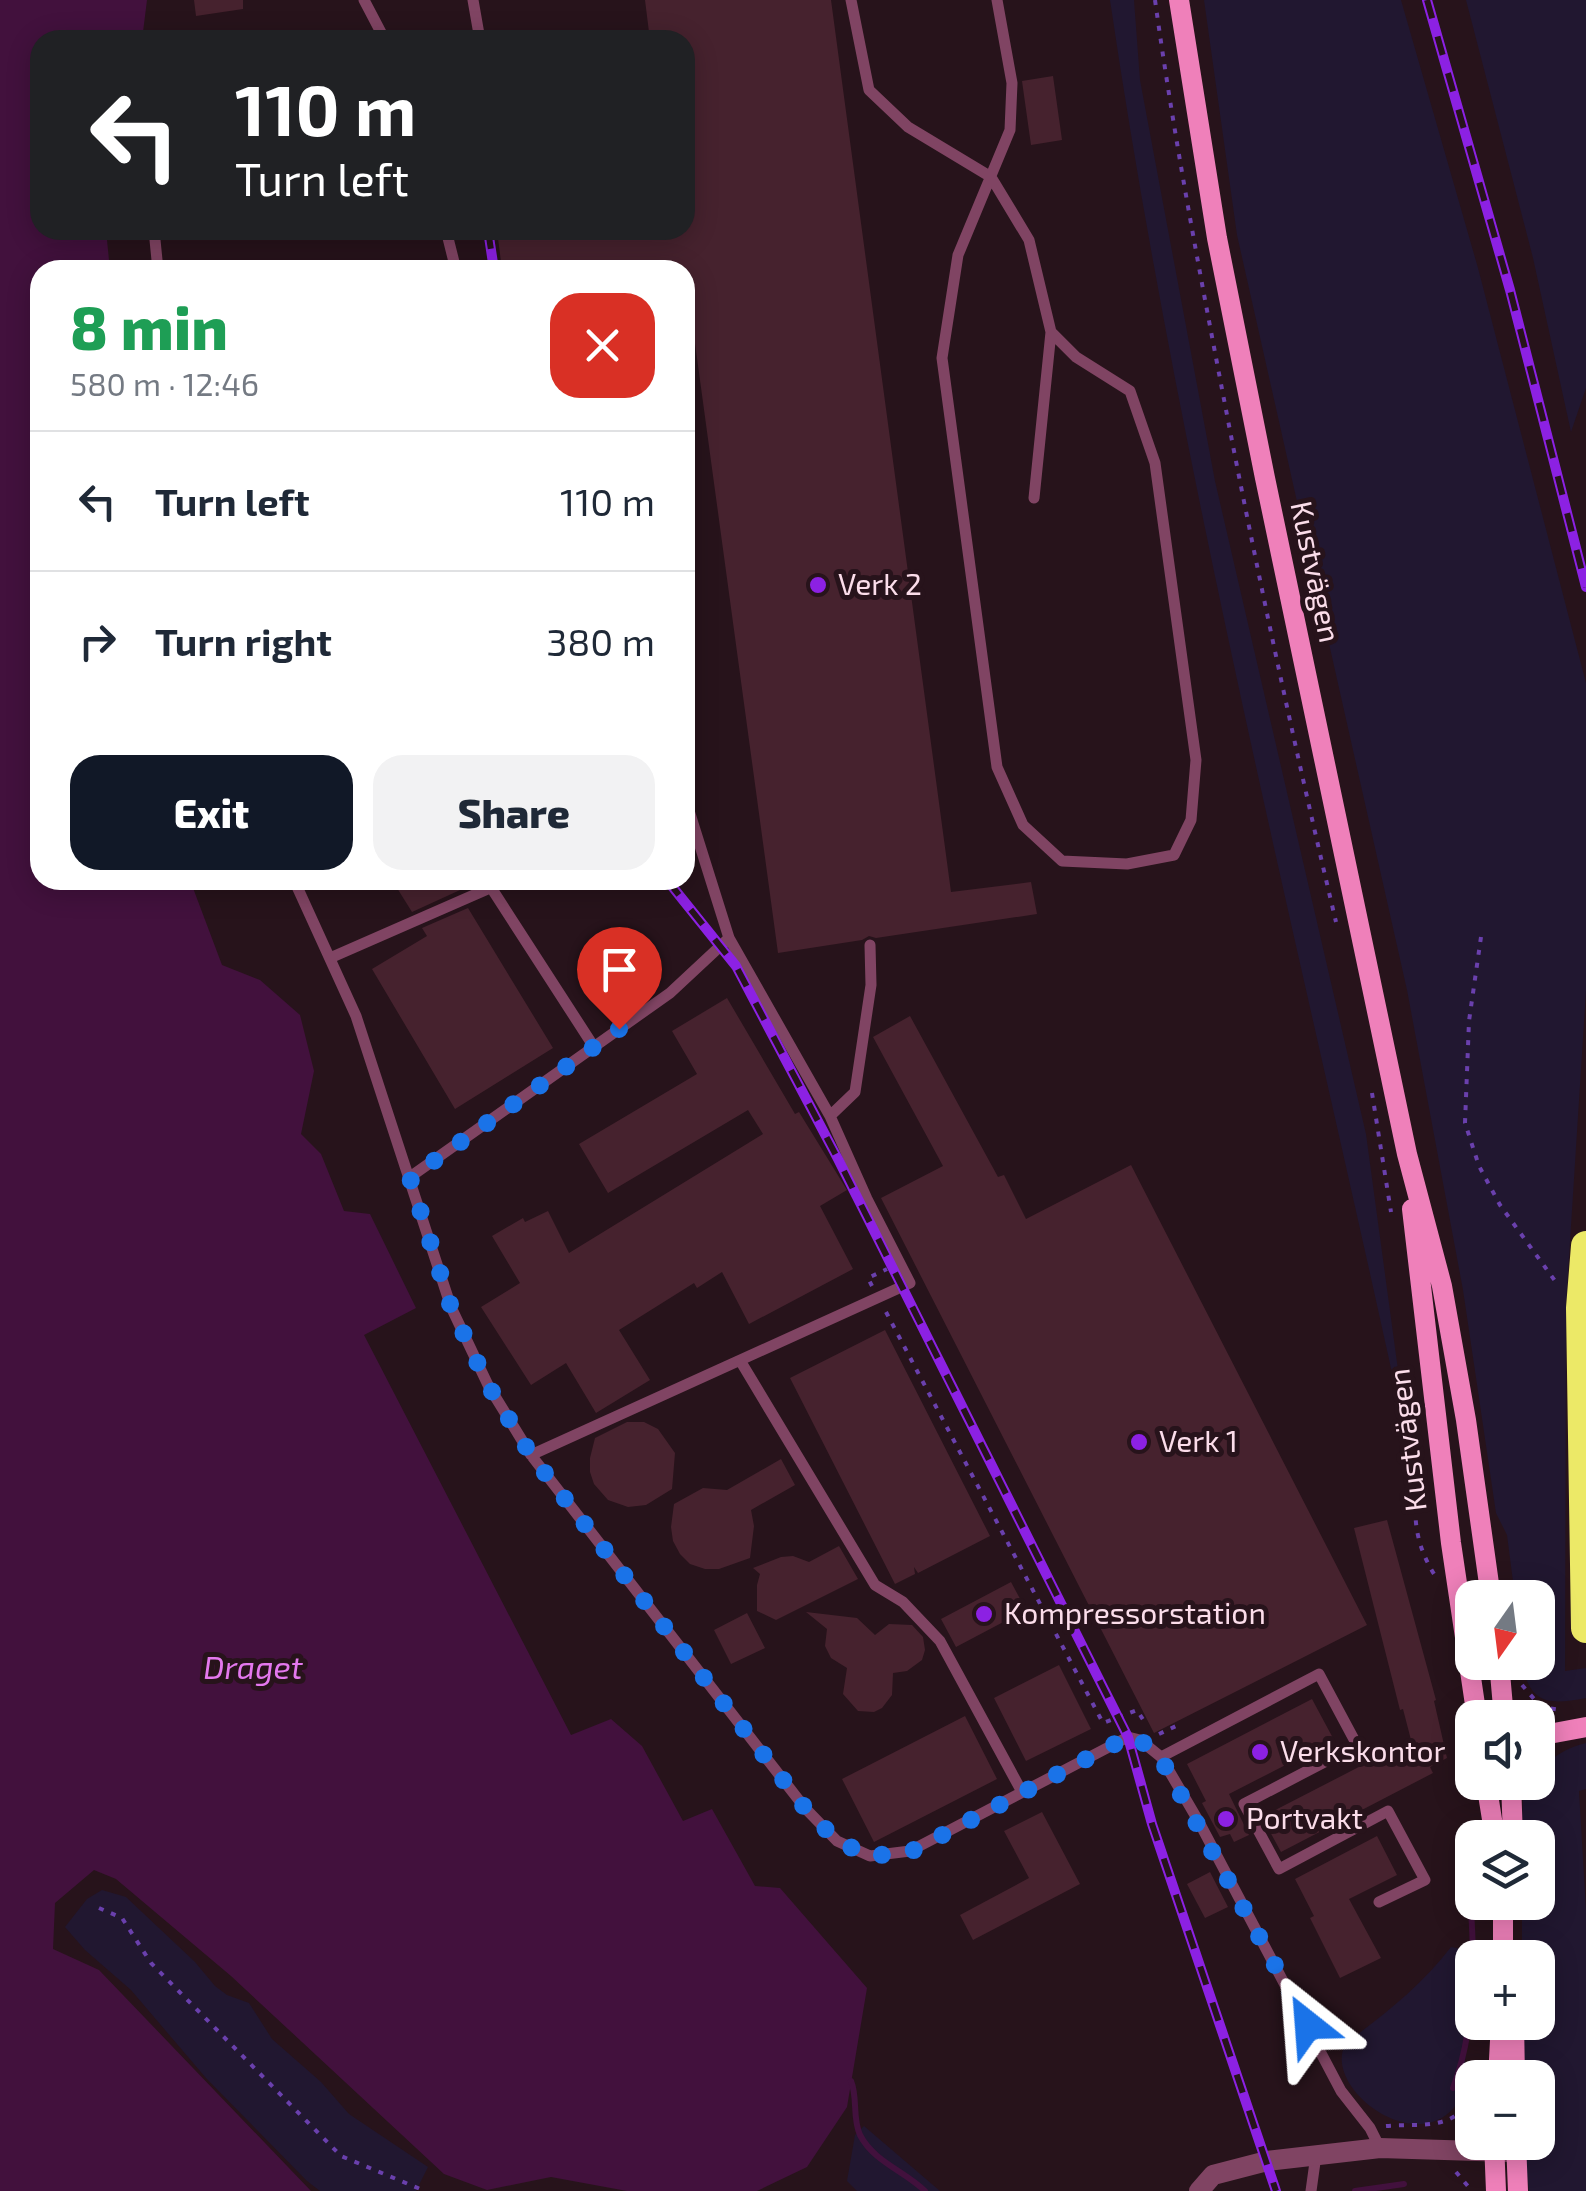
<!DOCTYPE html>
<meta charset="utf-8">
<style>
body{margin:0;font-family:"Exo 2",sans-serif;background:#f2f2f3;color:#1f2937;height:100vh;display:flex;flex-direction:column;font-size:38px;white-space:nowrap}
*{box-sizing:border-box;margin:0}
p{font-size:32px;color:#747a83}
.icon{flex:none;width:55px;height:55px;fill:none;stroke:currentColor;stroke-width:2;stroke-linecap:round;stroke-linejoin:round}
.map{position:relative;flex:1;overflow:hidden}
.panel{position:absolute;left:30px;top:260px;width:665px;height:630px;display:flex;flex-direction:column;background:#fff;border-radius:30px;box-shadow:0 5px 25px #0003}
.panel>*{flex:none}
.top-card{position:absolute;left:30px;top:30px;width:665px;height:210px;border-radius:30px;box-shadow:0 5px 25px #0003;background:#202124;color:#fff;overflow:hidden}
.needle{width:65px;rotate:194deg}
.controls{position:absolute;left:1455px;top:1580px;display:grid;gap:20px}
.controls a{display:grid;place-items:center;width:100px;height:100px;border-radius:20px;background:#fff;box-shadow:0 5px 25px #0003;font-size:50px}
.pin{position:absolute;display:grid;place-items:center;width:85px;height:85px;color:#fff;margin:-102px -42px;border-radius:50% 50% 50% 0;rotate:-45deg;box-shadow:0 0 10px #0007}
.pin .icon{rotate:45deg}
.me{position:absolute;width:110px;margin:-55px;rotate:332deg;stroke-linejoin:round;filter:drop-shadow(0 0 8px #0008)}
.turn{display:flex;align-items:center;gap:35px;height:210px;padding:0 40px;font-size:45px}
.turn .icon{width:130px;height:130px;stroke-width:2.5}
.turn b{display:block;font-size:70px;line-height:85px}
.round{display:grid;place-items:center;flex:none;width:105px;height:105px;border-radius:30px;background:#f2f2f3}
.headline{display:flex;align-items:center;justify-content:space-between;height:170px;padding:0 40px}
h1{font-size:60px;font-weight:800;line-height:75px;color:#1e9e55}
.primary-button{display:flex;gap:20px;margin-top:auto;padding:20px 40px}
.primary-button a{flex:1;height:115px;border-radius:30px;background:#111827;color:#fff;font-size:40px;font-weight:800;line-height:115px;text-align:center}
.primary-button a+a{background:#f2f2f3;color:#1f2937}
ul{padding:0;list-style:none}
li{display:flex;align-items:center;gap:30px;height:140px;padding:0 40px;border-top:2px solid #e0e1e3}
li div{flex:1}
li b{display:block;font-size:38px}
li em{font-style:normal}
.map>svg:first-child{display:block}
.green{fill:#211730}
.water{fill:#42113d}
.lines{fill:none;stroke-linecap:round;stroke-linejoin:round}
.stream{stroke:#42113d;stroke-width:6}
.building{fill:#46222e}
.path{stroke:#6a40ad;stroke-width:4;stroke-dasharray:5 8;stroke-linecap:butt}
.lane{stroke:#804463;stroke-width:11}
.street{stroke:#804463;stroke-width:20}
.secondary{stroke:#ef80ba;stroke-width:20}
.highway{stroke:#ece967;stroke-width:30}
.rail-casing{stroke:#8c21e3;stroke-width:10}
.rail{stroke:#27131b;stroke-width:6;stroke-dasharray:19;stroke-linecap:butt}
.route{stroke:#1a73e8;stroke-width:18;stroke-dasharray:0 32.4}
.poi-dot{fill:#8c21e3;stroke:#27131b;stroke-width:4}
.labels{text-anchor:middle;stroke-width:10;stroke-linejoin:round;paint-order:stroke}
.street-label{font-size:30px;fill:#fbddea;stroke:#27131b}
.poi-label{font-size:30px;fill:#fbddea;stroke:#27131b;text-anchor:start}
.water-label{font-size:32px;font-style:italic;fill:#e478ee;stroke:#27131b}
</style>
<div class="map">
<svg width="1586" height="2191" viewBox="0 0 1586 2191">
<rect width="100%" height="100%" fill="#27131b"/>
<path class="green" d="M1110,0H1134L1140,80L1215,481L1366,1134L1409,1451C1305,968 1182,489 1110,0Z
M1204,0H1401L1478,268L1586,683V991L1566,1304L1565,1671L1586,1668V1698C1549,1705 1530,1705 1522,1663L1538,1662V1598L1515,1597L1507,1535L1496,1513L1463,1290L1407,990L1237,235Z
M1466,0H1586V388L1571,432L1533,258Z
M1586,1743V1789L1579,1791L1586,1910V2191H1529L1523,2143L1538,2142V2078L1522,2077V2023L1538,2022V1958L1522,1957V1903L1538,1902V1838H1521L1523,1798L1530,1784L1538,1782V1773C1551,1757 1566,1748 1586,1743Z
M102,1890L126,1897L195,1962L215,1986L227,1995L249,2003L272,2039L321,2082L349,2114L428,2167L416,2191H320L307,2181L206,2078L131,1990L85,1950L65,1927L87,1899Z
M1451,1947L1472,1951L1463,2094C1426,2168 1319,2088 1346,2043C1385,2014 1421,1986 1451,1947Z
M864,2126L940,2191H857L847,2181L855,2135Z"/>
<path class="water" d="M0,0H147L142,40H40V230H106L110,270H40V880H190L222,965L260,980L300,1015L314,1071L301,1134L321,1154L344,1211L370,1214L416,1308L364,1335L571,1735L611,1719L642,1746L683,1821L712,1809L755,1886L780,1888L867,1988L847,2107L807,2167L757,2191H627L551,2177L487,2190L444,2174L231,1976L116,1879L94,1870L55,1903L53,1949L99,1970L311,2191H0Z"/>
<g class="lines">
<path class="stream" d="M851,2081C858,2098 852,2117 860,2135C874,2162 905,2171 925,2191
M1453,2088C1482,2012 1473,1922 1465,1843L1467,1835
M1355,2191L1404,2184"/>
</g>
<path class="building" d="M194,0H243V9L196,16Z
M645,0H831L951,892L1031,882L1037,914L876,938L869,936L862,940L778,953L685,270H502L497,230H685V40H650Z
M1053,76L1062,140L1031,145L1022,81Z
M392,880H482L412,912Z
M468,908L553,1048L455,1109L372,969L427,936L422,928Z
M727,998L795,1114L799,1112L847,1190L820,1206L853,1269L749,1324L722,1272L697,1288L694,1283L619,1330L650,1380L596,1413L566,1363L531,1385L481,1307L520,1283L492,1236L523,1218L525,1222L548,1211L569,1253L763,1134L748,1110L608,1193L579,1144L697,1074L672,1031Z
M910,1016L998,1177L1004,1175L1026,1219L1131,1165L1367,1625L1154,1733L881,1198L943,1166L873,1037Z
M885,1330L990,1536L918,1573L914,1567L915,1574L895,1584L790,1378Z
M627,1422H644L658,1429L675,1453L672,1489L646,1505L628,1507L608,1500L594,1484L590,1472V1458L595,1438Z
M781,1459L795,1485L751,1510L754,1526L750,1558L719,1569H705L690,1564L680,1554L673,1541L671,1527L674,1504L703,1488L727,1490Z
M1387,1520L1436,1700L1434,1701L1447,1758L1430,1767L1433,1773L1281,1852L1262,1817L1411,1740L1403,1709L1400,1710L1354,1528Z
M839,1546L858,1579L776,1620L757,1611V1585L760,1574L753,1568L781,1557L793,1556L809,1562Z
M1011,1582L1026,1610L956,1647L941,1619Z
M806,1612L857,1618L875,1635L889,1624L912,1625L923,1637L925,1650L922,1660L907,1671L893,1673L892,1695L882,1708L874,1712L858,1711L843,1694L847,1668L831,1658L825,1646L827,1629Z
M747,1613L765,1648L731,1664L714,1630Z
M1059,1665L1091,1729L1026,1761L994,1698Z
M1312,1699L1334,1740L1229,1794L1249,1835L1234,1842L1230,1834L1220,1837L1202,1803L1206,1801L1187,1764Z
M965,1716L997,1779L874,1842L842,1779Z
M1042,1812L1080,1884L973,1940L960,1915L1029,1878L1004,1831Z
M1377,1836L1397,1875L1349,1899L1381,1958L1340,1978L1310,1918L1314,1916L1295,1879Z
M1210,1872L1228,1907L1205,1918L1187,1884Z"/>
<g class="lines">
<path class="path" d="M1155,0C1173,130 1197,259 1222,389C1256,567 1294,745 1336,922
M1481,937L1469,1021L1465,1123L1479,1166L1500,1205L1558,1285
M1372,1093L1391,1212
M872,1286L868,1278L887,1269
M886,1312L1103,1723L1137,1710L1147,1726
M1422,1469C1411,1507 1413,1540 1434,1574
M1522,1685L1541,1707L1561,1710
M1159,1734L1176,1726L1179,1731
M1465,1734L1470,1769
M99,1908L122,1918L151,1963L341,2156L425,2191
M1386,2126C1419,2123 1456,2132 1472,2095
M1456,2172L1472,2191"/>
<path class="lane" d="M364,0L385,40
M473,0L480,40
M851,0L869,90L908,127L991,177L1029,240L1051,332L1076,357L1130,391L1155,463L1196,760L1191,820L1174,855L1127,864L1062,861L1023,825L997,767L942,358L958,255L1010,130L1012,83L997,0
M154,230L158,270
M446,230L456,270
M1034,498L1051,332
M294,880L356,1016L451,1307L488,1385L531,1455L805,1808L837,1841L870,1856L910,1851L1128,1737L1140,1740L1161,1757L1199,1822L1341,2091L1370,2128L1380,2148
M492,889L594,1047
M330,958L508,880
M830,1116L855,1092L871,985L870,945
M410,1177L670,993L729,938
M741,1362L875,1585L903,1602L940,1641L1022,1792
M531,1455L910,1283L867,1199L830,1116L729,938L685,798
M1161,1757L1319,1674L1357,1745L1244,1804L1279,1869L1388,1811L1425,1880L1379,1902
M1311,2191L1316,2155"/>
<path class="street" d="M1199,2191L1213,2175L1267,2161L1380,2148L1509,2152"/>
<path class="secondary" d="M1179,0L1217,238L1265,478L1407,1154L1442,1286L1466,1420L1491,1598
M1412,1209L1451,1543L1477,1718
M1499,1662L1504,1718
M1538,1736L1586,1727
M1486,1782L1495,1838
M1511,1782L1513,1838
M1503,1902V1958
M1514,2022L1515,2078
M1498,2078L1501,2022
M1494,2142L1496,2191
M1516,2142L1518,2191"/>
<path class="highway" d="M1586,1246L1581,1308L1586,1628"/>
<g class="rail-casing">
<path id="rail" d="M1427,0L1510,290L1586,587
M488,230L494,270
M667,880L736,966L838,1159L1128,1737L1152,1824L1276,2191"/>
</g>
<use href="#rail" class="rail"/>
</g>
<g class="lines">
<path class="route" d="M619,1029L410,1178L451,1307L488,1385L531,1455L805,1808L837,1841L870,1856L910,1852L1128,1737L1140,1740L1160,1757L1308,2025"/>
</g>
<g class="poi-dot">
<circle cx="818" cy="585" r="10"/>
<circle cx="1139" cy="1442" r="10"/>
<circle cx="984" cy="1614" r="10"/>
<circle cx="1260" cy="1752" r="10"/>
<circle cx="1226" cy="1819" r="10"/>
</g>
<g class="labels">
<g class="street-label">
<text transform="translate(1315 572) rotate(78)" y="10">Kustvägen</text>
<text transform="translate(1408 1440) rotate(-97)" y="10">Kustvägen</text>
</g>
<g class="poi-label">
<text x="838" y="595">Verk 2</text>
<text x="1159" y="1452">Verk 1</text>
<text x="1004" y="1624">Kompressorstation</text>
<text x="1280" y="1762">Verkskontor</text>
<text x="1246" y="1829">Portvakt</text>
</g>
<g class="water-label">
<text x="253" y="1679">Draget</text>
</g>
</g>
</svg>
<div class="controls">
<a><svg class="needle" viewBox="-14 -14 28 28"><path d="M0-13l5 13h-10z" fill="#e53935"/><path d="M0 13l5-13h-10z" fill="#747a83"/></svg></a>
<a><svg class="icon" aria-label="sound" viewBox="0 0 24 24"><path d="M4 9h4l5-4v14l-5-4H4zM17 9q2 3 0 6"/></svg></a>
<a><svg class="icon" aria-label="layers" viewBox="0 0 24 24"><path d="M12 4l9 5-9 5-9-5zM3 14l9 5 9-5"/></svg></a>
<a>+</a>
<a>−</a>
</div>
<div class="pin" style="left:619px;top:1029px;background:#d93025"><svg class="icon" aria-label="arrive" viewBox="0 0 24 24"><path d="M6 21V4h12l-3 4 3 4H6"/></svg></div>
<svg class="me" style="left:1308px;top:2025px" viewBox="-20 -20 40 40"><path d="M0-17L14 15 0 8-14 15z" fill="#1a73e8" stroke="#fff" stroke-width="4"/></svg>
<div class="top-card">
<div class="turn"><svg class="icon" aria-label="left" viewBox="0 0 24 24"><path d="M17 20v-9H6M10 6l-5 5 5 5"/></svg><div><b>110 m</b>Turn left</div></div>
</div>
<section class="panel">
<div class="headline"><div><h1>8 min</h1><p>580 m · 12:46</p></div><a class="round" style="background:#d93025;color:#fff"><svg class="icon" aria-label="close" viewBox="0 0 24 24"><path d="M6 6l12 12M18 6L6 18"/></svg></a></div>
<ul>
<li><svg class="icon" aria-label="left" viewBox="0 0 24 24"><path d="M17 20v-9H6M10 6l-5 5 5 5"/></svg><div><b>Turn left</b></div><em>110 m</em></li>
<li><svg class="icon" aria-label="right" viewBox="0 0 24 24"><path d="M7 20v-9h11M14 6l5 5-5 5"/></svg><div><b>Turn right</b></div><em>380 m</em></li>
</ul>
<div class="primary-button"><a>Exit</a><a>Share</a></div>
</section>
</div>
